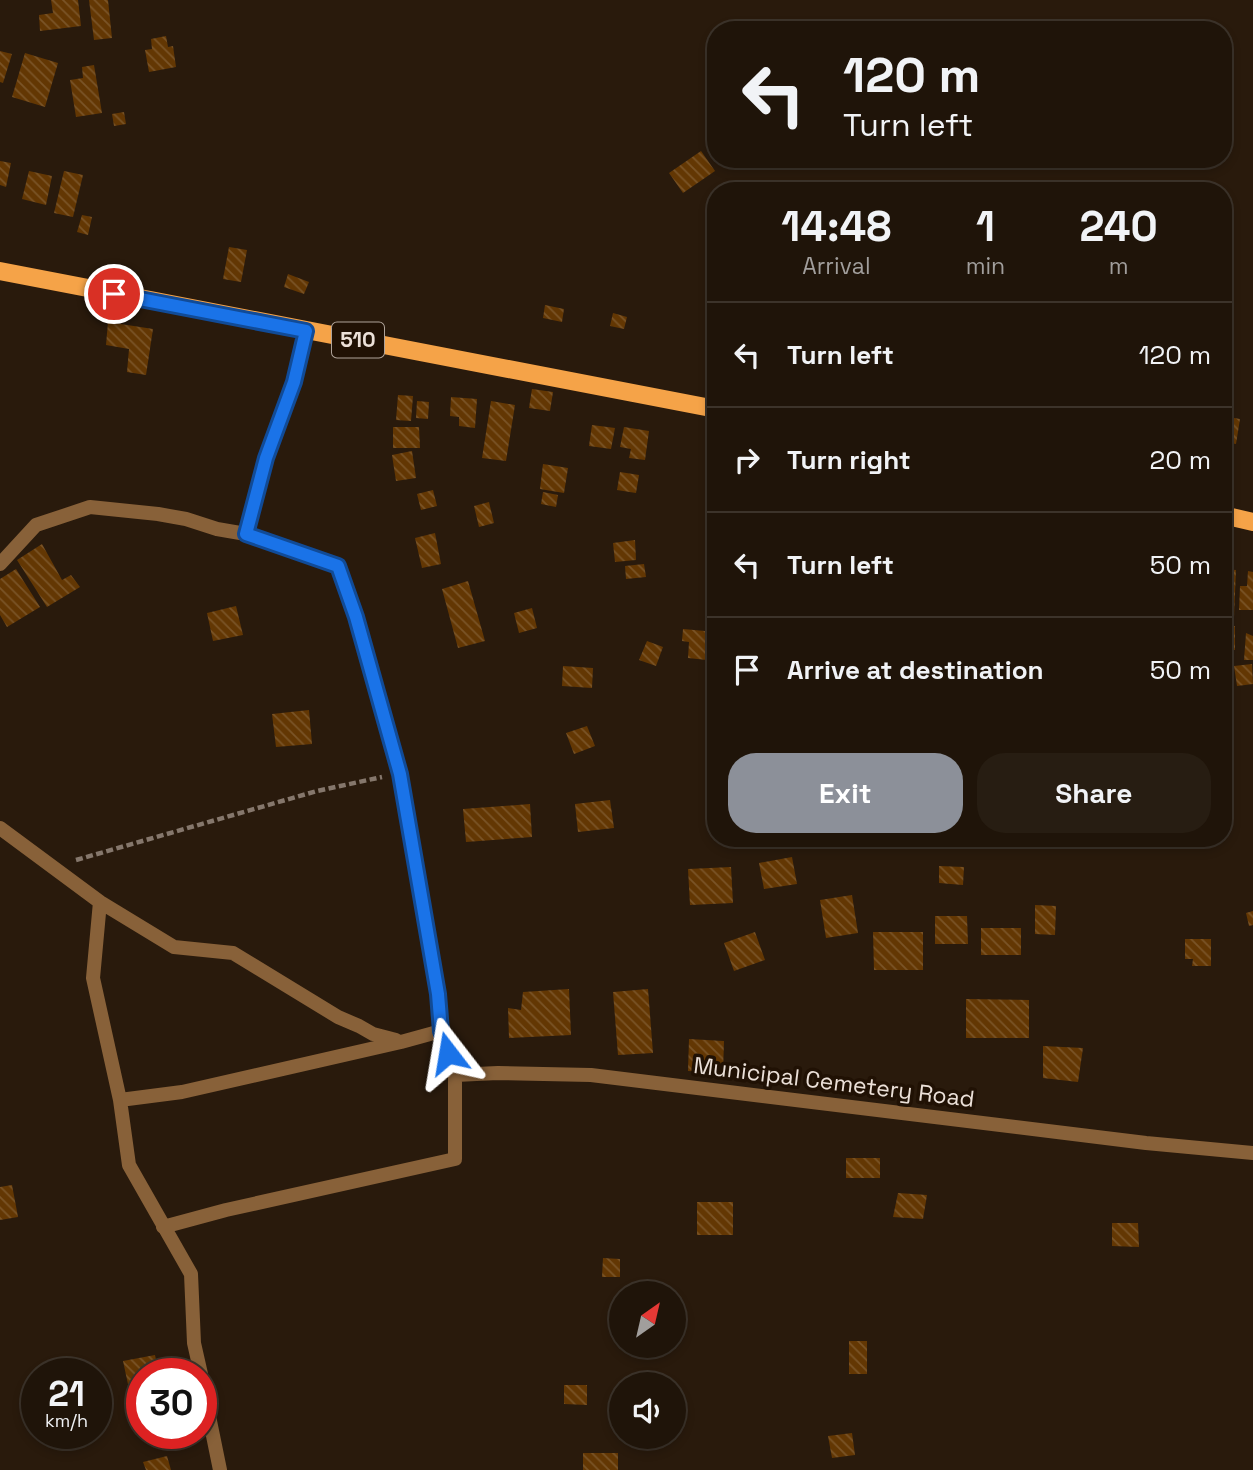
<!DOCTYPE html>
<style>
body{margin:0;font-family:"Space Grotesk",sans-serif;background:#271d12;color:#f1f3f6;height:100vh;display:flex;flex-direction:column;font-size:26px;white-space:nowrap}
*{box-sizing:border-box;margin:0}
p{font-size:23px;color:#a19e9c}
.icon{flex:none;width:38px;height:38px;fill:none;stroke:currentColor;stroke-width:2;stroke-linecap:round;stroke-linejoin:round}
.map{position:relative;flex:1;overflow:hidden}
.sheet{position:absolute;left:707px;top:182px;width:525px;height:665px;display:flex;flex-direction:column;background:#1f1409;border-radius:28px;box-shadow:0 4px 10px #0003,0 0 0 2px #3c332a}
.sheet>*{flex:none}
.banner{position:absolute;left:707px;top:21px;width:525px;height:147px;border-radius:28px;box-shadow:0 4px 10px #0003,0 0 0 2px #3c332a;background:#1f1409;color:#f1f3f6;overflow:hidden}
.needle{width:46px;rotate:34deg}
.tools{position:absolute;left:609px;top:1281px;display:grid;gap:14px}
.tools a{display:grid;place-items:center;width:77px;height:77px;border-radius:50%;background:#1f1409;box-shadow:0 4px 10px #0003,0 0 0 2px #3c332a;font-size:35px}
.speed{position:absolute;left:21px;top:1358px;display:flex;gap:14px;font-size:35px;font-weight:700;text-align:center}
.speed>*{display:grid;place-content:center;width:91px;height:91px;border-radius:50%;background:#1f1409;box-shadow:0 4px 10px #0003,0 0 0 2px #3c332a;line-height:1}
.speed small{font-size:18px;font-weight:400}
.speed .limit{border:10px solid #d22;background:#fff;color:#111}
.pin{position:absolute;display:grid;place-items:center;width:60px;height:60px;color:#fff;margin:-30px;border:4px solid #fff;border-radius:50%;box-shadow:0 2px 7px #0007}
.me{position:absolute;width:77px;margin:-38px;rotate:346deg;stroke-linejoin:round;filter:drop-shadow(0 0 5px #0008)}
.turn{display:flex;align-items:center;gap:24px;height:147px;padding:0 21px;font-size:32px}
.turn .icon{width:91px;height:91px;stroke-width:2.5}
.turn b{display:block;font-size:49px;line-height:60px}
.eta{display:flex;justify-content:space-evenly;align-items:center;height:119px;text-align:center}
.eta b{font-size:42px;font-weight:600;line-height:49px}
.action{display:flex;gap:14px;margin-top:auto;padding:14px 21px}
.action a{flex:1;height:80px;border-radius:28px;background:#8c9099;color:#fff;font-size:28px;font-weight:600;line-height:80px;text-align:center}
.action a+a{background:#271d12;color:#f1f3f6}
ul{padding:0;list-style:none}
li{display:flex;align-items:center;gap:21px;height:105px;padding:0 21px;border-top:2px solid #3c332a}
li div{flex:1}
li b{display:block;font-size:26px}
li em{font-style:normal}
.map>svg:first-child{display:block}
.building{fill:url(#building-back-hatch)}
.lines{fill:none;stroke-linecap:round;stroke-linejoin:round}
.path{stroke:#85776c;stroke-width:4.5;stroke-dasharray:7 3.5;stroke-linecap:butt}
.street{stroke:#886139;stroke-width:14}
.primary{stroke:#f5a348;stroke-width:18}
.route-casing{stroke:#114b97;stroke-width:18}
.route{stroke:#1a73e8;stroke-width:12}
.labels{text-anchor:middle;stroke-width:7;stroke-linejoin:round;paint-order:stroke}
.shield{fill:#201104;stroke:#aea298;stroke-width:2}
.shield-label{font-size:21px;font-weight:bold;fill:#ebe0d8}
.street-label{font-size:23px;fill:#ebe0d8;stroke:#201104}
</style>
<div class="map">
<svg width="1253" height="1470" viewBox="0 0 1253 1470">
<defs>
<pattern id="building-back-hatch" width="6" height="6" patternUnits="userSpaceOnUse" patternTransform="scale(1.75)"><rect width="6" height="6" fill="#633703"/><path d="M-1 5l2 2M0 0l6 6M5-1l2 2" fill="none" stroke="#7a5427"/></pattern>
</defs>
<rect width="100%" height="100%" fill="#291a0c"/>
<path class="building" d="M51,0H78L81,26L40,31L39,15L53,13Z
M89,0H108L112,38L94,40Z
M166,36L168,47L173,46L176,67L149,72L145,50L152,49L151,39Z
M0,51L12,54L3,83L0,82Z
M25,53L58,63L45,107L12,97Z
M94,65L102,113L76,117L70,80L83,78L82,67Z
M124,112L126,124L114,126L112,114Z
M701,151L715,171L683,193L669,173Z
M0,161L11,163L6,187L0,185Z
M29,171L52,176L46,205L22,199Z
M64,171L83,175L73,217L54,213Z
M82,215L92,217L88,235L77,232Z
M229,247L247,250L241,282L223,279Z
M288,274L309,282L304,294L284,287Z
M545,305L564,309L562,322L543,318Z
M613,313L627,317L624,329L610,326Z
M108,322L153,329L146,375L127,372L129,349L106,345Z
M532,389L553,392L550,411L529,408Z
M398,395L413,396L411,421L396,420Z
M451,397L477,399L475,428L459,426V417L450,416Z
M417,401L429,402L428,419L416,418Z
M491,401L515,405L506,461L482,458Z
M1223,416L1240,419L1236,444L1223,442Z
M592,425L615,428L611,449L589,446Z
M393,427H419L420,448H393Z
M624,427L649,431L645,460L629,458L631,449L620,447Z
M412,451L416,478L396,481L392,455Z
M543,464L568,468L564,493L540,489Z
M620,472L639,475L636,493L617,490Z
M433,490L437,506L421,510L417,494Z
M543,492L558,495L556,507L541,504Z
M489,502L494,523L479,527L474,506Z
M435,533L441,564L422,568L415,538Z
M635,540L636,560L615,562L613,543Z
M42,544L62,580L71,575L80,587L47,607L17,560Z
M644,564L646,577L626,579L625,566Z
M16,569L40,607L7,627L0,615V579Z
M1223,569L1236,570L1234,617L1223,616Z
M1248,571L1253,572V610H1239L1240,586H1247Z
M468,581L485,641L458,648L442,589Z
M236,606L243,635L213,641L207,613Z
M532,608L537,628L519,633L514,613Z
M1223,626H1235V650H1223Z
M683,629L716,632V661L688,658L689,642L682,641Z
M1246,633L1253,636V660H1244Z
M647,641L663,647L656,666L639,660Z
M1252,664L1253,684L1237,686L1234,666Z
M563,666L593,668L592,688L562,686Z
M309,710L312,744L276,747L272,714Z
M587,726L595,746L574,754L566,733Z
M610,800L614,828L578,832L575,804Z
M530,804L532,837L466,842L463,809Z
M792,857L797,884L764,889L759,863Z
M939,866L964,867L963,885L939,883Z
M731,867L733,903L690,905L688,869Z
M852,895L858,933L826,938L820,900Z
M1035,905L1056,906L1055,935L1035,934Z
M1253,911V925L1249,926L1246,913Z
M935,916H967L968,944H935Z
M981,928H1021V955H981Z
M755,932L765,960L734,971L724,943Z
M873,932H923V970H874Z
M1185,939H1211V966H1192L1193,959H1185Z
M569,989L571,1035L509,1038L508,1008L521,1010L523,992Z
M648,989L653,1053L618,1055L613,992Z
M966,999L1029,1000V1038H966Z
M689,1039L724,1041L723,1073L688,1071Z
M1043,1046L1083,1048L1078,1082L1043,1078Z
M846,1158H880V1178H846Z
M12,1185L18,1217L0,1220V1187Z
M898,1193L927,1195L923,1219L893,1217Z
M697,1202H733V1235H697Z
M1112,1223H1138L1139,1247L1112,1246Z
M603,1258L620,1259V1277H602Z
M849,1341H867V1374H849Z
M155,1355L159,1374H142V1386L129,1389L123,1361Z
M564,1385H587V1405L564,1404Z
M852,1433L855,1455L832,1458L828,1436Z
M583,1453H618V1470H583Z
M167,1456L171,1470H146L143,1462Z"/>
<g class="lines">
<path class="path" d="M76,860L317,791L382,777"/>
<path class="street" d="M0,564L36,525L90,507L158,514L186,519L217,529L246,534
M0,828L100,902L174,947L233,953L338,1017L359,1026L373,1034L396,1040
M100,902L93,978L120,1100
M441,1031L455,1075L498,1073L591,1075L1146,1143L1253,1153
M163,1227L226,1210L455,1159V1075
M201,1374L194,1343L191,1274L129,1165L120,1100L182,1092L401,1042L441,1031L438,994L400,774L356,617L338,566L246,534L266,458L294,382L306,331
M201,1377L220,1470"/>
<path class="primary" d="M0,271L716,409
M1223,515L1253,522"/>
</g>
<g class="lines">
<g class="route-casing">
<path id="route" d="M114,294L306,331L294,382L266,458L246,534L338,566L356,617L400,774L438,994L441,1031L448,1053"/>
</g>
<use href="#route" class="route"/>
</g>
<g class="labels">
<rect class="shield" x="332" y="322.5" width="52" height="35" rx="5"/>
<g class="shield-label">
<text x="358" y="347">510</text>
</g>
<g class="street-label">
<text transform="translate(834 1082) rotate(7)" y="8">Municipal Cemetery Road</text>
</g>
</g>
</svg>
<div class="tools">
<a><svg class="needle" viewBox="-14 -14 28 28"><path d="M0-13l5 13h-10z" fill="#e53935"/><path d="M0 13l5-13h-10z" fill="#a19e9c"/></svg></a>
<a><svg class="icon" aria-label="sound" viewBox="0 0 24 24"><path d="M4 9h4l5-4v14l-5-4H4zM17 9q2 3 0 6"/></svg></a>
</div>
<div class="speed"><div>21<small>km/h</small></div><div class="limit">30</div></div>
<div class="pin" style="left:114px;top:294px;background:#d93025"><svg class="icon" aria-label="arrive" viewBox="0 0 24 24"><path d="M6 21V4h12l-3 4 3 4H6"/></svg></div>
<svg class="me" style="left:448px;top:1053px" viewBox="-20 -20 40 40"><path d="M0-17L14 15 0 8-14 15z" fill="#1a73e8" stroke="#fff" stroke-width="4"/></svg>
<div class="banner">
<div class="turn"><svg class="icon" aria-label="left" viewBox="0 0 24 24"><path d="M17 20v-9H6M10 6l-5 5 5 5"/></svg><div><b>120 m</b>Turn left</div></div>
</div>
<section class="sheet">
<div class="eta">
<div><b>14:48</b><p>Arrival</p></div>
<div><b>1</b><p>min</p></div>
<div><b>240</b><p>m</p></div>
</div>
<ul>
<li><svg class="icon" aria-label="left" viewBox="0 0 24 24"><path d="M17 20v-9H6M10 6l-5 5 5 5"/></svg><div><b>Turn left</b></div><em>120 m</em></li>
<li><svg class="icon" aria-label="right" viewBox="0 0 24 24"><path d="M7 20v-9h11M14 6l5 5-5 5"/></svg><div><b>Turn right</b></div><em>20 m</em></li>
<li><svg class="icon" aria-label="left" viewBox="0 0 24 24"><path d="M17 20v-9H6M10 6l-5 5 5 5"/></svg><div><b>Turn left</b></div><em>50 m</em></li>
<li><svg class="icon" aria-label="arrive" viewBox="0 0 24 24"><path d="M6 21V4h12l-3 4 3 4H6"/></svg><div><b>Arrive at destination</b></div><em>50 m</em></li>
</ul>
<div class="action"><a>Exit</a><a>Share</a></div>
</section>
</div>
